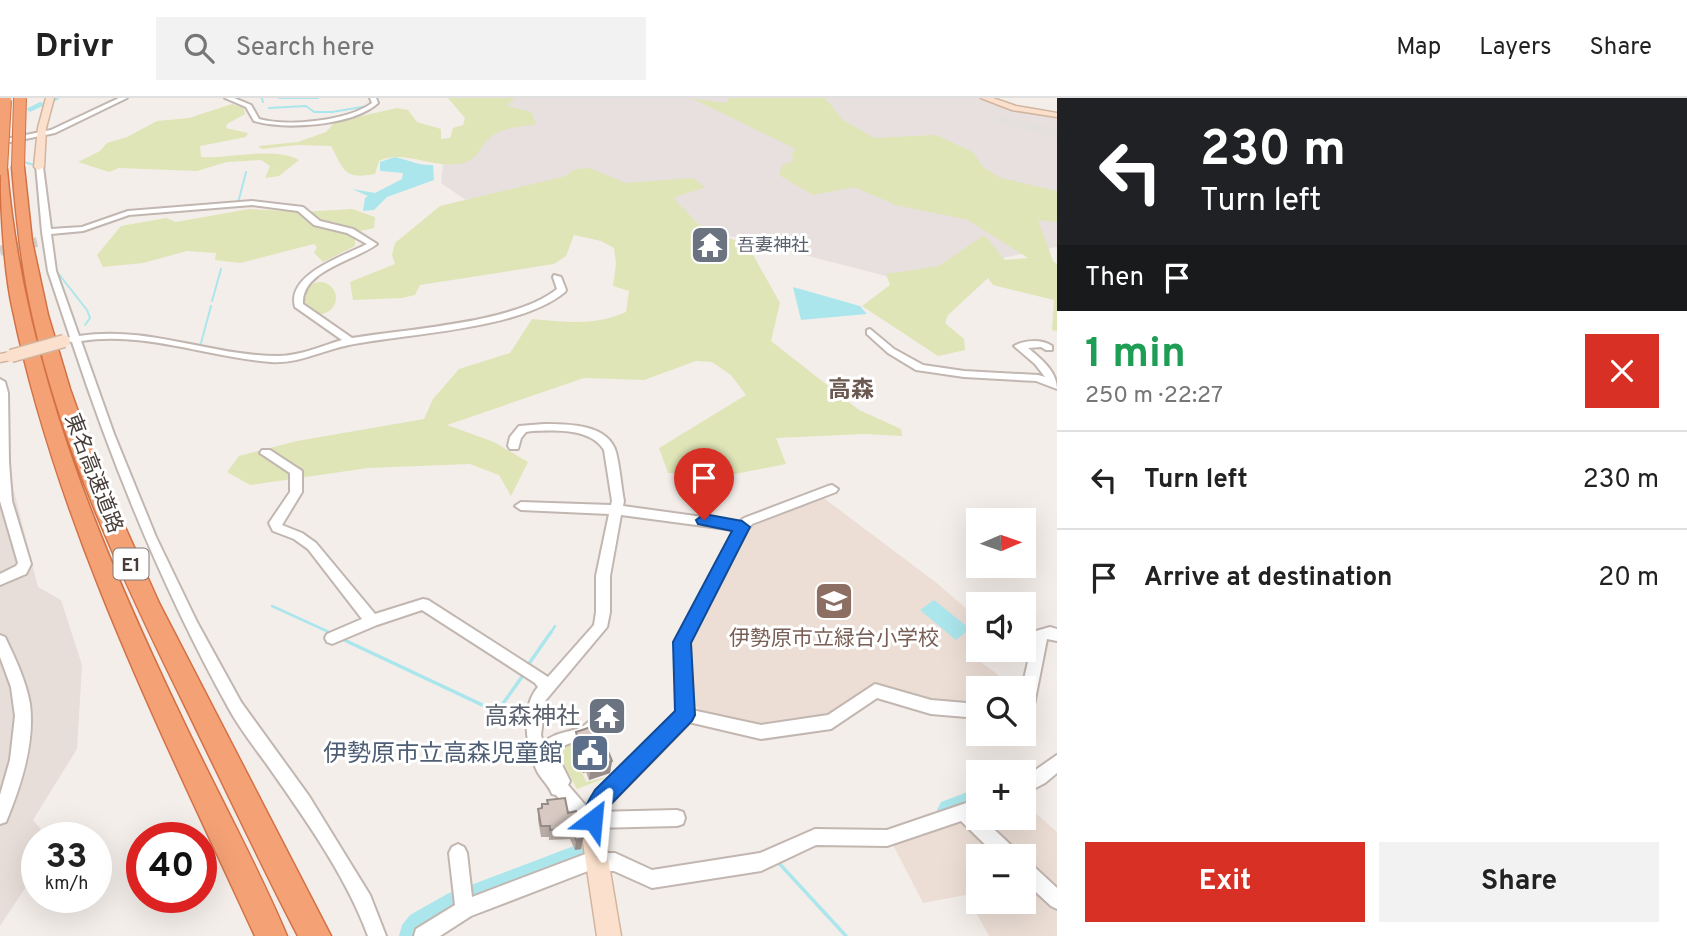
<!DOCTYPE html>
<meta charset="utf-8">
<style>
body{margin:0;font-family:Overpass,"Noto Sans JP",sans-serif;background:#f2f2f2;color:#222;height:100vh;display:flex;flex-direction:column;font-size:26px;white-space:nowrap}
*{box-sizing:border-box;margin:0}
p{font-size:23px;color:#767676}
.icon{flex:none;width:38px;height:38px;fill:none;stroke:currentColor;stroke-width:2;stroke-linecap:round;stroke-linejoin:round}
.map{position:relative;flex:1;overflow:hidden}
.drawer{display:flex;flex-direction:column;background:#fff;width:630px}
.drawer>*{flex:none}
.top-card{background:#202124;color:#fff;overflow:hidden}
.needle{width:46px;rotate:88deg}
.controls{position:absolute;left:966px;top:410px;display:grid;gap:14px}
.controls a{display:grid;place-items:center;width:70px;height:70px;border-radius:0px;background:#fff;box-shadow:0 7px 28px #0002;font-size:35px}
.speed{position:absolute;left:21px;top:724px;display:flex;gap:14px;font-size:35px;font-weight:700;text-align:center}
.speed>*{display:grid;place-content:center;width:91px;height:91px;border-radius:50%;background:#fff;box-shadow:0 7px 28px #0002;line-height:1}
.speed small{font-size:18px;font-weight:400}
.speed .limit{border:10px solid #d22;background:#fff;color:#111}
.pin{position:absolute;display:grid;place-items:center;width:60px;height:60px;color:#fff;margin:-72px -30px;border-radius:50% 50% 50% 0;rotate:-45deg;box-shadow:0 0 7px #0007}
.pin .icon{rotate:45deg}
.me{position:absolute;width:77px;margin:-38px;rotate:29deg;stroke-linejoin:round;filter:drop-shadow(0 0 5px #0008)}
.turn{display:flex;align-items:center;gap:24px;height:147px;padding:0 28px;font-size:32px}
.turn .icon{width:91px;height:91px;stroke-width:2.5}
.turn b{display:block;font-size:49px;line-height:60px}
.then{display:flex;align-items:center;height:66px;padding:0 28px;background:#0003;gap:14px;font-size:26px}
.round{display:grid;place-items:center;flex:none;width:74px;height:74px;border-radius:0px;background:#f2f2f2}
.headline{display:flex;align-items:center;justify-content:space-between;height:119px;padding:0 28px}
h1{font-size:42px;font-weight:700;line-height:52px;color:#1e9e55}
.cta{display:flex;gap:14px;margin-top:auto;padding:14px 28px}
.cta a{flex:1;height:80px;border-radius:0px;background:#d93025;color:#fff;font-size:28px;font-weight:700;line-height:80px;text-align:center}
.cta a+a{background:#f2f2f2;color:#222}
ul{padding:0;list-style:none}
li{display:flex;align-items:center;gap:21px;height:98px;padding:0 28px;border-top:2px solid #e0e0e0}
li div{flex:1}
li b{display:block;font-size:26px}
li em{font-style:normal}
header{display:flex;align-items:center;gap:42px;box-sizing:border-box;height:98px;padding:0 35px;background:#fff;border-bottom:2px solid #e0e0e0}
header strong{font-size:33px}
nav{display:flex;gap:38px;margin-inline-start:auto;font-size:24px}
.search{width:490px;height:63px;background:#f2f2f2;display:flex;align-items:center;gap:18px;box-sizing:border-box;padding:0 24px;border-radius:0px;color:#767676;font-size:26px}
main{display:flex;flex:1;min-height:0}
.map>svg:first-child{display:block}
.residential{fill:#e8ded9}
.industrial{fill:#e7e0df}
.education{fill:#ecded5}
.green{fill:#dfe5b6}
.parking{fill:#e3e0de}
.water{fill:#abe6ec}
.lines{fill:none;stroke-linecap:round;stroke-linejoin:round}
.stream-far2{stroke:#abe6ec;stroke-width:2}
.stream-far1{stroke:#abe6ec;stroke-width:2.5}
.stream{stroke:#abe6ec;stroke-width:3.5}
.river{fill:#abe6ec;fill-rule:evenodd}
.street-tunnel{stroke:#d2cbc7;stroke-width:10;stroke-dasharray:10 4.5;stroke-linecap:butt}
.street-casing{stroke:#c2b6b0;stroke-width:4}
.secondary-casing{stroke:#d3b59f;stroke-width:3}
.highway-casing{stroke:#d37145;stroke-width:3}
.street{fill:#fff;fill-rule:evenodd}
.secondary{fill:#fbe1cd;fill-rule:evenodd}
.highway{fill:#f4a175;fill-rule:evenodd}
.secondary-bridge-casing{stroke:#d3b59f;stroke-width:15;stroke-linecap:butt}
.highway-bridge-casing{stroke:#d37145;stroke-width:14;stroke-linecap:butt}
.secondary-bridge{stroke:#fbe1cd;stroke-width:12}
.highway-bridge{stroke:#f4a175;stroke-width:12}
.wall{fill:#baada8}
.shaded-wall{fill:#978d88}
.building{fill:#d8c9c3;stroke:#978d88;stroke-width:2}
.route{fill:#1a73e8;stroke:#114b97;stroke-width:2}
.labels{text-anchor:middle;stroke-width:6;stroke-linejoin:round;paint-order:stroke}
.far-worship-label{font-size:18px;fill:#5b616d;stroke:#fff;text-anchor:start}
.shield{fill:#fff;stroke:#7f7774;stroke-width:2}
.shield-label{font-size:19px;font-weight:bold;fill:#483d39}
.street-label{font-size:21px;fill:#483d39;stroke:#fff}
.education-label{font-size:21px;fill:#785e54;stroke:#fff}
.neighbourhood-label{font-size:23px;font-weight:bold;fill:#6a5851;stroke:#fff}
.near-worship-label{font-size:24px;fill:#5b616d;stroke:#fff;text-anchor:end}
.near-service-label{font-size:24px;fill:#4e5e75;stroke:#fff;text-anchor:end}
</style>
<header>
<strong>Drivr</strong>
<div class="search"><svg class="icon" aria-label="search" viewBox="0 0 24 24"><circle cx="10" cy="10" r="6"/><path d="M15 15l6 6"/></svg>Search here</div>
<nav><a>Map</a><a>Layers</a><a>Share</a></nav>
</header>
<main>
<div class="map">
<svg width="1057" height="838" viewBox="0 0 1057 838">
<rect width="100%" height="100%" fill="#f4eeea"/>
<path class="residential" d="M8,369L38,489L61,502L82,567L77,651L33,722L48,740H37V772L0,828V372Z"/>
<path class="industrial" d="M510,0H979L1024,14L1057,20V149L897,181L735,139L483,114L441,85L444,59Z"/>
<path class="education" d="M821,398L938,486L978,521V551H983L977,561L1002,580L995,590H978L976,613L873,589L830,621L762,629L702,614L690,602L687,548L750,425Z
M1024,705L1057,734V796L1024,765V758H1016L976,721L975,714L978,713V719H1024Z
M961,721L1004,758H978V803H1024V776L1057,807V838H989L966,797L923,805L890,741Z"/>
<path class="green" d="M448,0H560H515L507,8L531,14L536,26C520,29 501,29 489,41C480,49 478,60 466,64C436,74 405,50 379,63L375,76C344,82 344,72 331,48L297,47L262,51L258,48L298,44L326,34L335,24L397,10L408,12L417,24L441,31V41L450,40L453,30L463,27L465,20Z
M691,0L725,5L730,0H825L843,22L874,40L936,37L973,54L983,69L1001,80L1057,93V124L1038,122L1053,163L1057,166V233L1052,232L1054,202L993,187L988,180L948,217L945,225L964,241L965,252L938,258L862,208L890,187L886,176L939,168L984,137L1005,162L1028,160L968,122L896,107L854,89L813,97L779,77L782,67L793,63L792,55L796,51Z
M232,6L244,10L245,16L227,26L226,30L248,35L246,39L200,48L201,59C228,61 275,48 299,62L279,78L265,80L270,68L261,62L227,64L197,73L119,70L109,74L78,64L100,53L107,45L127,39L157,23L189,20Z
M589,70L626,85L693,80L705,89L673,100L698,126L748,148L780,205L771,243L859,312L901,331L902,338L864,336L776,340L786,366L735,376L668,375L659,350L746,297L731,277L712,264L696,263L644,282L584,280L447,327L494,344L528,364L511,398L499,377L470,366L368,370L250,387L227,374L239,358L297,343L424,321L433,301L459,271L510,255L532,221C565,224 596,228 626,214L629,193L613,188L616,166L614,150L601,143L574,137L566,158L554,166L420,187L415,197L402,200L353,202L350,184L395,166L392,157L395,145L440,108L566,78L575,71Z
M249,111L302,114L352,111L375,119L374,130L355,134V148L323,164L314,155L317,149L314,146L240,165L215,162L216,155L187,153L143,165L103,169L97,157L121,128L166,120L176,124Z
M304 200a16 16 0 1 1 32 0a16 16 0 1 1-32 0Z
M569,644L586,684L611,678L577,691L557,654L558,647Z"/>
<path class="parking" d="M1000,17L1057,31V40L993,23Z"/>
<path class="water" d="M395,59C409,62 419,68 433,67L434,82L387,99L374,112L363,113L365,100L368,98L352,91L375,95L402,81L403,75L380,73V64Z
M793,189L860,208L867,216L801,222Z
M934,502L970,531L956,542L920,512Z"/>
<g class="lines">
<path class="stream-far2" d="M262,0L263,4
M279,0H318
M269,10L306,8L314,14H332L368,8
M24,64L38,68
M238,105L246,74
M53,152L54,164
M54,170L87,212L90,220L85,227
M212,203L221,171
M201,245L211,208"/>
<path class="stream-far1" d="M272,508L331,535
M550,536L555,528"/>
<path class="stream" d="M340,540L527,628
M528,567L551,534
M502,607L524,576
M777,763L846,838"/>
<path class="river" d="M50,0H60L56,3Z
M40,4L47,6L30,14L26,11Z
M978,690V712L949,724L941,720L937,712L941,704Z
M587,743L596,746L599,755L596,764L466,812L426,838H399L402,827L410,817L447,796Z"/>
<path class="street-tunnel" d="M0,153L37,144"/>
<g class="street-casing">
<path id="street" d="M119,0H127L55,35L0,46V42L51,32Z
M225,0H234L251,7L259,21C287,29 348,23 372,5L370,0H376L378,5C353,28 285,32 254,23L246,9Z
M36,67L43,69L51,131L82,129L128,113L252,103L303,109L320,123L353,131L377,146C355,163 301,172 303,206L352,240C406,231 516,225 557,191L553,179L554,177L561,179L566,192L565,194C519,232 409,235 349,247C323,252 299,266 271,264C207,259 145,233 81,243L114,336L156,439L197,524L241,604L309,698L370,797L386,838H368C346,778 305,721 268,668C255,650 240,631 229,611C164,494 114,371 72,244L64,242L70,239L48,173L42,134ZM252,107L298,113L314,127L347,135L367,146C344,158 286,176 295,209L342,242C321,248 300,258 279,258C211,258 148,227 79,238L56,173L51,136L83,133L129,117Z
M870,231L894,251L923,267L964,273L1038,277L1045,279L1035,266L1014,248C1024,242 1042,241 1052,248V252H1046L1041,249L1028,250C1041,261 1057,273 1057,291L1036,283L964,279L916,272L888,255L867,236V232Z
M0,281L5,284L8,295L9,364L12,403L31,466L26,476L0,487V476L16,468L18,465L0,403Z
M544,326C568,326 608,326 616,354C620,370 621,387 624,403L623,408L739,424L744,420L828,388L832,387L838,391L836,394L752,426L747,432L689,544L692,612L761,627L828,617L875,586L931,602L978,606V620L931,616L877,600L831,631L761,641L680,622L677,617L675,544L734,432L621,417L610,478V514L607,529L545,603L541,637L543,645C557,632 571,636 585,627C592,622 594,615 602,612L607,614L610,619C595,649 577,637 557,652L560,663L570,683L568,687L587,709L595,714L677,712L683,714L685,720L683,726L677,728L593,730L575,721L556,697L552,696C549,687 541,681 537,673C526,649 520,610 538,589L535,585L422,512L377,527L332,546L327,544L325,540L327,536L362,521L308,451L294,441L273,433L269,425L290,394V375L260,355L262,352H270L302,373V394L282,427L302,435L316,445L375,516L423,501L428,502L548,579L594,527L596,514V478L609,416L521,412L515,408L521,404L611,407L612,403L604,352C591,330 555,332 532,333L526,334L521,340L518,351H510L508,348L510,339L519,328Z
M1050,529L1057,531V543L1047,541L1032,617L1029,622L1024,624L1022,590L1034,537L1036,533Z
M0,537L5,539C15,560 26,583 30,606C35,645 21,688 6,724L0,726V697L10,662L15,618L11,589L0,559Z
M1057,657V675L1045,685L1024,696V680Z
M978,701V719H981L1016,752L1019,758H997L961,723L887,748L816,747L761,773L652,790L614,773H588L471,818L440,838H414L416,831L455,807L449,755L452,749L458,746L464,749L467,755L472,799L588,755H615L652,772L760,755L815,731L887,732Z
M1024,762L1030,765L1057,790V811L1051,808L1024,783Z"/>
</g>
<g class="secondary-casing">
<path id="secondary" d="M46,0H54L46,30L44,69L39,72L34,69L38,30Z
M981,0H993L1016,8L1057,15V19L1012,12Z
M11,254L15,255V261L0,264V256Z
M685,608L692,611L695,617L692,623L610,707L604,717L603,731L621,838H597L581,731L583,714L596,693L678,611Z"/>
</g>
<g class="highway-casing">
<path id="highway" d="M18,65L24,69L32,143L48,217L70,291L96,364L159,505L331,838H298C259,763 223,686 186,610C124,484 62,354 32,216C21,167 16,119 12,69Z
M1,67L7,71C23,262 97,442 179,614C214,689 255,762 287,838H255C162,636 59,432 13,213C4,174 0,106 1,67Z"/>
</g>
<use href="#street" class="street"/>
<use href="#secondary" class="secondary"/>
<use href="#highway" class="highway"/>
<g class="secondary-bridge-casing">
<path id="secondary-bridge" d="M11,258L64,243"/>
</g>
<g class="highway-bridge-casing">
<path id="highway-bridge" d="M18,69L20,0
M1,71L5,2"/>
</g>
<use href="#secondary-bridge" class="secondary-bridge"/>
<use href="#highway-bridge" class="highway-bridge"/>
</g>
<path class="wall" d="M576,634L612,663L610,675L589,682L586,674L583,675L575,647Z
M538,711L568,715L583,740L581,751L575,752L570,741L549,742V739H541L538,722Z"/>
<path class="shaded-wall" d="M587,662L586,674L583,675L584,663Z
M612,663L610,675L589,682L591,670Z
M583,740L581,751L575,752L576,742Z"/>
<path class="building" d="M597,627L612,663L591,670L587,662L584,663L576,634Z
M565,700L568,715L576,713L583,740L576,742L572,730L550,732V728H541L538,711L542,710V706H548L547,702Z"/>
<path class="route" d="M704,416L742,423L750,429L691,545L695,617L692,623L610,707L601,730L593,733L586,730C580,715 587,705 595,692L675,613L673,544L732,433L698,426L696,422Z"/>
<defs>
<g id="temple-square" transform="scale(2.0125)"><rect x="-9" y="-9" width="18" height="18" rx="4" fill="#6b7280" stroke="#fff"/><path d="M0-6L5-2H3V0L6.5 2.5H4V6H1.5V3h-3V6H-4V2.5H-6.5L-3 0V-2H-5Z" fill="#fff"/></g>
<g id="school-square" transform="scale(2.0125)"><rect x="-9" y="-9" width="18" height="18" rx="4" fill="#8d6e63" stroke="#fff"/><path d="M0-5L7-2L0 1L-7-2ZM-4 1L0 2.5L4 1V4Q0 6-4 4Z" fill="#fff"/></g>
<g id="civic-square" transform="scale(2.0125)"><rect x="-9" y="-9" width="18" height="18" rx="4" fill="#5c6f8a" stroke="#fff"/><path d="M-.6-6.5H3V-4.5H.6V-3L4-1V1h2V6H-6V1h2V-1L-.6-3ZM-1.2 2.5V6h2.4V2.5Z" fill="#fff"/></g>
</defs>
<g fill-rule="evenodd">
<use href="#temple-square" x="710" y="147"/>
<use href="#school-square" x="834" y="503"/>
<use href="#temple-square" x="607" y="618"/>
<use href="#civic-square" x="590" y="655"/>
</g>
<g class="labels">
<g class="far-worship-label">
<text x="737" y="153">吾妻神社</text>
</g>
<rect class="shield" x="113.5" y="450.5" width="35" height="31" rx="5"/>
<g class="shield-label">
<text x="131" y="473">E1</text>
</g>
<g class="street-label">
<text transform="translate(94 375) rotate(69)" y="7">東名高速道路</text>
</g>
<g class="education-label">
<text x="834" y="547">伊勢原市立緑台小学校</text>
</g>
<g class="neighbourhood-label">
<text x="851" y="299">高森</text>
</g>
<g class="near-worship-label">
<text x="580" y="626">高森神社</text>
</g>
<g class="near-service-label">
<text x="563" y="663">伊勢原市立高森児童館</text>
</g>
</g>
</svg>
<div class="controls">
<a><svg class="needle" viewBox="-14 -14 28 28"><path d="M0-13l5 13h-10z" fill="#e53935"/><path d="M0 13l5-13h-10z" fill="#767676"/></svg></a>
<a><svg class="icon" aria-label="sound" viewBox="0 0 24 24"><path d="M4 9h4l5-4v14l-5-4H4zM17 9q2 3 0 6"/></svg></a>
<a><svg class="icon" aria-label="search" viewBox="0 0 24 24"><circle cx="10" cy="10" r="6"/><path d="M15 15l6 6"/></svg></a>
<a>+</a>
<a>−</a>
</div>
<div class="speed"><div>33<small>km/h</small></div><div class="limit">40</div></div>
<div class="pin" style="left:704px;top:422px;background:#d93025"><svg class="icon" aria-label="arrive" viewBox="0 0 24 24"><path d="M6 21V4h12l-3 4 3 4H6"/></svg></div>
<svg class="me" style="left:593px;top:722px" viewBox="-20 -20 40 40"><path d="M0-17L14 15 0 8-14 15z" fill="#1a73e8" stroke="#fff" stroke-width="4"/></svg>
</div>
<section class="drawer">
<div class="top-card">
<div class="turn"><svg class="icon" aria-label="left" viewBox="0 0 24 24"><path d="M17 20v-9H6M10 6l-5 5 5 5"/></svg><div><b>230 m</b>Turn left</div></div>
<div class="then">Then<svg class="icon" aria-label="arrive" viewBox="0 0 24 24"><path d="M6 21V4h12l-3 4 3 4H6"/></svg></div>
</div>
<div class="headline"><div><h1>1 min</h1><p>250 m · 22:27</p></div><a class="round" style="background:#d93025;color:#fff"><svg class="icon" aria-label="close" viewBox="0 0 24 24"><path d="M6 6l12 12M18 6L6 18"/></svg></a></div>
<ul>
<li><svg class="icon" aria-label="left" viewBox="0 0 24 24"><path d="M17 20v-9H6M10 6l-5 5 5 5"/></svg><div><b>Turn left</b></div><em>230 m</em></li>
<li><svg class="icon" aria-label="arrive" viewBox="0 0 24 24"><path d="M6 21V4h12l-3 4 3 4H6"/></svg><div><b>Arrive at destination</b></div><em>20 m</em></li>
</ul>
<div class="cta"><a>Exit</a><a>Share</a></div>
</section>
</main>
